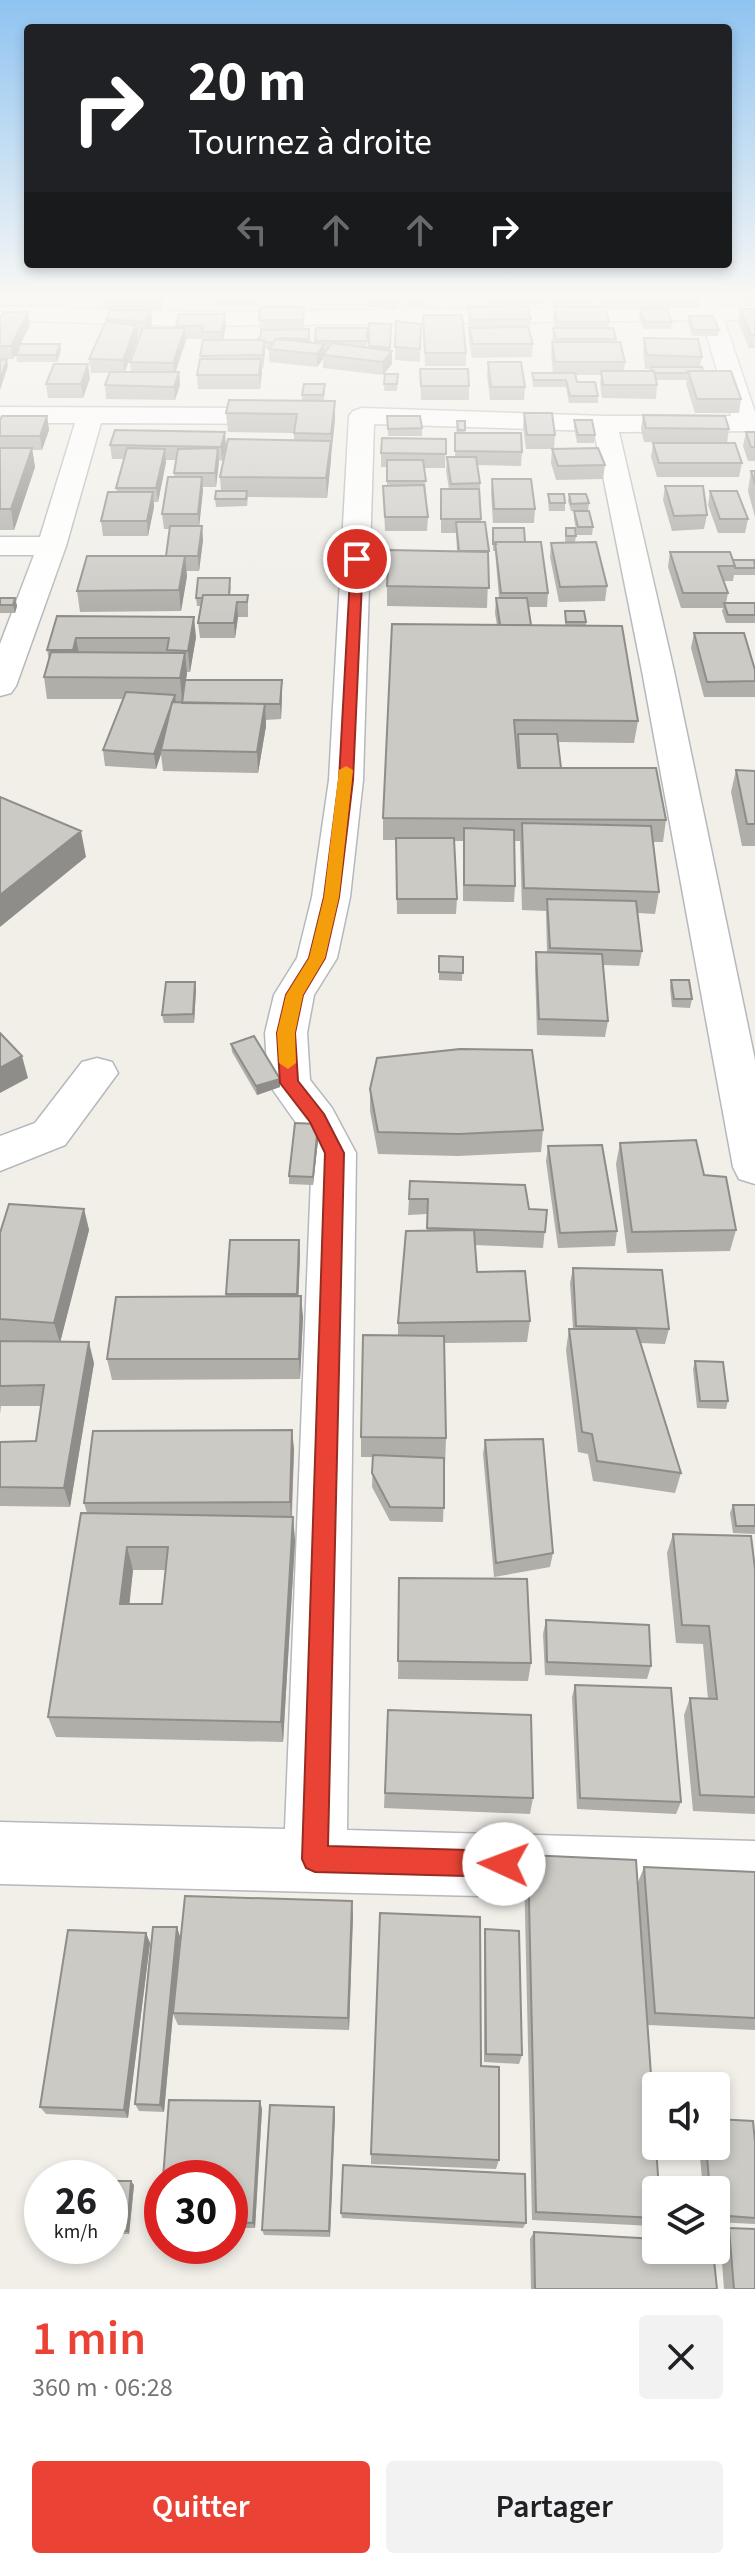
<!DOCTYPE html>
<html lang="fr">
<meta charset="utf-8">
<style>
body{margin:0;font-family:"Source Sans 3",sans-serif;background:#f2f2f2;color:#202124;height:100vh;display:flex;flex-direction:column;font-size:30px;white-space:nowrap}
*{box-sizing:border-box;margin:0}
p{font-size:26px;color:#757577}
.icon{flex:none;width:44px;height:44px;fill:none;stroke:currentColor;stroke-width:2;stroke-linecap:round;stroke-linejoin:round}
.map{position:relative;height:2289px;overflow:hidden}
.side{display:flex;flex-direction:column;background:#fff;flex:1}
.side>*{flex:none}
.guide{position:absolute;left:24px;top:24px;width:708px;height:244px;border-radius:8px;box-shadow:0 4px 12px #0003;background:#202124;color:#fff;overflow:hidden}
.buttons{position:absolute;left:642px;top:2072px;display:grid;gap:16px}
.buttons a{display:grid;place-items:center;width:88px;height:88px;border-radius:8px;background:#fff;box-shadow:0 4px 12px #0003;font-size:40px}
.speed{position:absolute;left:24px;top:2160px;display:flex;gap:16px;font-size:40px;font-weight:700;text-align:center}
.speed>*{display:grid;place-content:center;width:104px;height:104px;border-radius:50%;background:#fff;box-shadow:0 4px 12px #0003;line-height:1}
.speed small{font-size:20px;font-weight:400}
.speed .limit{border:12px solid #d22;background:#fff;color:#111}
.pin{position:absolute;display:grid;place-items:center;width:68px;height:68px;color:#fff;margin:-34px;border:4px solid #fff;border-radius:50%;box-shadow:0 2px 8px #0007}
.me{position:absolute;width:88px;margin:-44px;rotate:272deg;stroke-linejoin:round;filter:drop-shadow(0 0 6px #0008)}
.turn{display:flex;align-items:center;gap:28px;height:168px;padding:0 32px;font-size:36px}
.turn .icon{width:104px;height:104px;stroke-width:2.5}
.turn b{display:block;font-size:56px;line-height:68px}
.lanes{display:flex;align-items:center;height:76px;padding:0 32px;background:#0003;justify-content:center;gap:40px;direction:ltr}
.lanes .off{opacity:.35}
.round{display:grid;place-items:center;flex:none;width:84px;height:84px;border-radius:8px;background:#f2f2f2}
.summary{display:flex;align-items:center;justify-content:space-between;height:136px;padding:0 32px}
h1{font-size:48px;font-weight:600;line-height:60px;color:#ea4335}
.primary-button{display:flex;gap:16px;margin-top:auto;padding:16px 32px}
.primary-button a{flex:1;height:92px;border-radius:8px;background:#ea4335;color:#fff;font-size:32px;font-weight:600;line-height:92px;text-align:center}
.primary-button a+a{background:#f2f2f2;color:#202124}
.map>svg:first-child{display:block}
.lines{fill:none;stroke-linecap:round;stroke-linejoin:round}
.minor-casing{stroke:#b5b8bc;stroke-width:3}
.minor{fill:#fff;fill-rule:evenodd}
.wall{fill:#afaea9;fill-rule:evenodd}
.shaded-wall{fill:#8f8d8a}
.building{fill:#cccac5;stroke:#8f8d8a;stroke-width:2;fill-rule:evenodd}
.route{fill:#ea4335;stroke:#982c22;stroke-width:2}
.slow{fill:#f59e0b}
</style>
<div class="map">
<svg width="755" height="2289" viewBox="0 0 755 2289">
<rect width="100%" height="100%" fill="#f1efe8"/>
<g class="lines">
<g class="minor-casing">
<path id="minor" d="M695,298H717L720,307L755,306V320H724L755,412V431L619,432L674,671L755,1060V1184L739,1179L733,1167L642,671L594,431L374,424L363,780L350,897L337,958L314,995L307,1033L310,1080L332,1108L356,1153L347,1830L755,1841V1903L0,1884V1822L285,1829L312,1153L299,1127L268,1083L265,1033L274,995L297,958L312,897L329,780L349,416L353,411L362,408L605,416H731L702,320L191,326L0,320V306L191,312L698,307Z
M0,407L285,408L294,411L298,416L294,421L285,424L101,423L66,546L16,686L11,693L0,696V644L34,555H0V537H40L75,423H0Z
M97,1058L112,1062L118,1073L65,1145L0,1171V1136L35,1123L82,1062Z"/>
</g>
<use href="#minor" class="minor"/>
</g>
<path class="wall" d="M102,298H163L160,311L151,310L152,323L150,328H176V326L226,327L223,340H257L261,336V333H260L259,320L304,307V329H309L310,341L312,342L315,343L316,328H367V348H369V323L391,324L390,350L392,351V364L383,375L323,368V359L317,367L269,362V349L265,348L263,368H262L260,389H198L197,375L201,359L203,339H185L176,372H179L180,385L175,400L106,399L105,385L110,373H91L89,359L106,319L139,310H104ZM137,334L140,335L130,362L131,372H125L138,338Z
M215,298H258V306H215Z
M344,298H367L366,301H344Z
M368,298H398L397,308L368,307Z
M405,298H428V307H405Z
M485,298H546L545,304L486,305Z
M550,298H593V305L552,306Z
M596,298H701L700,308L606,309L609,322V328L616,339V342L625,362L624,371H650V369H645L643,351L644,338L702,357L700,367L703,371L741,399L739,413H695L686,384L687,380H656L657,385L656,399L602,398L600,384L601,375H575L577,382L598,396V403H569L566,387H533L532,373H553L551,355L553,328H555L553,319L554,307H598Z
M726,298H755V303L727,302Z
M468,307L531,319L529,332L533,344L532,357L472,358L469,341Z
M640,309L672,322L671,329H643L639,315Z
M740,309H755V348H749L738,322Z
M423,315L466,353V366H425Z
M689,316L719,330L718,336H692L688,323Z
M0,319L30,325L20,344H60L61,351L57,362H17L16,354L13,359H0Z
M396,321L421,324L420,362L395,360Z
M488,362L525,387L524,400H490L487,375Z
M420,369L469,386V400H421Z
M385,374H398L397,391H384Z
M90,378L83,398H48L46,384Z
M325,391L324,401L335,420L327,498L248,497L247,506L216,507L215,499L221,491L220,477L294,440V433L228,432L226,413L302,401V395Z
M524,413L555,435L554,449L605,465L603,479L556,480L551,463L552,449H526L523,427Z
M643,415L729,429L727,443L742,463L739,477H657L651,457L653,443H700L644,442L641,429Z
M47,416L49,430L42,450H32L35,467L14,530H0V420Z
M387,416L422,428V436H388Z
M574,420L595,435L594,443H577L574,427Z
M457,421H465V433L522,452L521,466L477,465L480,483L481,522L489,551L487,608L387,606V586L457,551L456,533H441V489H449L446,471L447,457H455Z
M746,432H755V461H748L743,446Z
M446,439L445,468H424L428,517L427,531H385L383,486H387V467H381V453Z
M110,445L226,446L222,461L219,460L216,487H203L199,526H202L203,540L199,571H186L187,576L181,611L80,612L77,591L166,556L170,529H164L162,514L174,477L176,460H166L158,502H154V507L148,536H103L101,521L117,492L116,488L124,459H112Z
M751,471H755V517L748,491Z
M492,479L535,509L534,523H493L491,493Z
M665,486L707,515L704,529L672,531L663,500Z
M710,491L748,519L745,533H718L708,505Z
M548,494L565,503V511H549L548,501Z
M569,494L589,503L588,511H571L568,501Z
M574,511L593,527L592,535H577L574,519Z
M493,528L525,542L548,593L547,607H528L531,625H565V611L586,622V625L638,721L634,743L558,742L561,768L666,820L663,842H653L659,892L655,914L638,913L642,951L639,966L603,965L608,1021L605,1037L537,1035L535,968L536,952H547L546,911L522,910L520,841H514L515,886L514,902L463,901V841H454L457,899L456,914H397L396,840H383V818L497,625L495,613L496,598H499L495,551H493Z
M566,528L576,536L575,542L607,586L605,601L559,602L550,557L551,543L565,542Z
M670,552L733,560L755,564V575H734L733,581H724L728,593L726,603H755V623H726L722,611L723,608H681L668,567Z
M231,586L230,595H248V617H238L235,638H200L198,623L201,606H197L196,598Z
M0,598H15L17,606L15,613H0Z
M57,616L196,637L190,672H187L186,680H282V695L281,719L266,720V726L258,773L163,771L161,754L156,769L105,766L103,750L123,699H47L44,677L49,660L47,650Z
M694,633L755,670V697H704L691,648Z
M736,770L755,771V846H742L731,792Z
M439,956L463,957L462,981L439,980Z
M671,980L692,999L690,1008L672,1007L670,988Z
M195,982L196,990L194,1023H164L162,1015Z
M231,1044L280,1079V1087L257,1095L232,1052Z
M370,1089L543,1130L541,1152L458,1156L378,1154L370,1111Z
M319,1132L313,1185L289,1184V1176Z
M620,1143L704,1175L736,1230L730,1251L627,1253L616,1164Z
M548,1146L617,1231L615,1246L558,1248L546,1161Z
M410,1181L529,1209L547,1210L543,1248L475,1245L477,1272L530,1321L527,1342L444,1343L446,1438L443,1522L390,1521L372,1487L373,1457H361V1437L398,1335V1323L427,1231V1214L408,1215Z
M84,1209L89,1230L60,1342L94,1363L70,1507L0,1506V1442L36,1441L41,1406H1L0,1414V1341H28L0,1340V1233Z
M299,1240L300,1255L298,1296L303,1317L300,1379L112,1380L107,1359L226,1296V1294Z
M573,1268L669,1329L665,1344L640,1343L681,1473L675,1493L593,1481L588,1454L578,1452L566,1350L569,1329H573L570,1283Z
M695,1361L728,1401L726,1409L697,1408L693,1369Z
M292,1430L294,1450L292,1517H293L295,1541L283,1742L56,1737L48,1717L87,1513L84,1503ZM133,1570H166L162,1604H129Z
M485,1440L553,1553L550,1567L494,1577L483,1454Z
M733,1505H755V1534L733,1533L730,1513Z
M673,1534L755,1569V1814L693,1811L684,1715L690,1698L708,1699L703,1644L676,1643L667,1553Z
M399,1578L531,1663L528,1681L398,1679Z
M546,1620L651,1666L647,1679L545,1675L543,1634Z
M575,1685L681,1802L676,1814L577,1809L572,1697Z
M388,1710L533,1798L530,1814L384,1808Z
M528,1855L656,2190V2223L653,2226L532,2220L524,1870Z
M644,1867L755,1872V2030L648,2025L638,1882Z
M353,1915L349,2030L178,2025L173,2014L164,2112L139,2111L135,2104L177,1927L180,1937L175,1988Z
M485,1929L522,2055L519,2064L484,2062V1939Z
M146,1933L150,1943L128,2118L46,2114L40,2107Z
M481,2066L499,2160L496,2169L371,2164V2154Z
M262,2109L255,2228H230V2178Z
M335,2114L330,2237L264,2235L262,2230Z
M755,2142V2224L716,2222V2190H703L699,2146H716Z
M110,2181L134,2185L129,2234H110Z
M341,2213L526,2223L523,2228L342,2218Z
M729,2228L755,2289H724L720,2235Z
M534,2232L717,2289H531L530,2239Z"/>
<path class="shaded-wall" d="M158,298H163V299L160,311Z
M151,310L152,323L147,335L145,322Z
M28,312L30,325L13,359L11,346Z
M225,314L226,327L222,345L221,332Z
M391,324L390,353L392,351V364L383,375V362L390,353Z
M136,325L138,338L124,373L123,360Z
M185,328L186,341L174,376L173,363Z
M264,340L265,353L263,368V355Z
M60,344L61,351L57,362L56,355Z
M324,344V355H323V359L317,367V354Z
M7,359L8,366L0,390V380Z
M261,359L262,372L260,389L259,375Z
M88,364L90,378L83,398L81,384Z
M179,372L180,385L175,400L174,387Z
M335,401V420L331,453V434Z
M47,416L49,430L42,450L40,436Z
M225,432L226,446L222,461L221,447Z
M331,441V460L327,498L326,478Z
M32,448L35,467L14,530L11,509Z
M218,448L219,462L216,487L215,473Z
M165,449L166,463L158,502L156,488Z
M202,477L203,491L199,528L198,514Z
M153,492L154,507L148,536L147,521Z
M202,526L203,540L199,571L198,556Z
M185,556L187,576L181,611L179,590Z
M15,598L17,606L15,613L13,605Z
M237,602L238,617L235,638L234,623Z
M194,617L196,637L190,672L188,651Z
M76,638L80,659L76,671L73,650Z
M185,653L187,674L182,700L180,678Z
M282,680V695L281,719L280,704Z
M175,695L177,710L161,750V754L156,769L154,754Z
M265,704L266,726L258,773L257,752Z
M81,831L86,857L0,927V895Z
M195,982L196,990L194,1023L193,1014Z
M22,1056L28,1078L0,1093V1068Z
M280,1079V1087L257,1095L256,1086Z
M318,1124L319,1132L313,1185V1177Z
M84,1209L89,1230L60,1343L54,1323Z
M299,1240L300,1255L298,1309L297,1294Z
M301,1296L303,1317L300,1379L299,1359Z
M89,1342L94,1363L70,1507L64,1488Z
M292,1430L294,1450L291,1522L290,1502Z
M293,1517L295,1541L283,1742L281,1722Z
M127,1547L133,1570L127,1627L120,1604Z
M352,1901L353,1915L349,2030L348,2018Z
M177,1927L180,1937L164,2112L160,2105Z
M146,1933L150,1943L128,2118L124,2110Z
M260,2101L262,2109L255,2228L253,2223Z
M334,2107L335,2114L330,2237L329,2231Z
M131,2181L134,2185L129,2234L127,2231Z"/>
<path class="building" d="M368,298H397V301L368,300Z
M527,306L531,319L471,320L468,307Z
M260,307H304L303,320H259Z
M554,307H605L609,322H557Z
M640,309H667L672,322H644Z
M740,309H755V335H751Z
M110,310H151L145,322L106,319Z
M4,312H28L11,346H0V319Z
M179,314H225L221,332H202L203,326H176Z
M423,315H462L466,353H425Z
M689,316H713L719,330H693Z
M106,321L136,325L123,360L89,359Z
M396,321L421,324L420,349L395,347Z
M369,323L391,324L390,348L369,346Z
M528,327L533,344H473L469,328Z
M143,328H185L173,363L130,362Z
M316,328H367V341H315Z
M553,328H613L616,339H556Z
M309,329V339L279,338L312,342L276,339L273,343L264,342V340H257L261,336V330Z
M644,338L698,339L702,357L647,355Z
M276,339L324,344L317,354L269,349Z
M203,340H264L263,355L200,356Z
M552,342H620L625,362H555Z
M332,343L392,351L383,362L323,355Z
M20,344H60L56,355H16Z
M7,359L0,380V360Z
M200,359H261L259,375H197Z
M488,362H521L525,387H491Z
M54,364H88L81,384H46Z
M651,367H702L703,371H688L689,373H654V371H652Z
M420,369H468L469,386H421Z
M601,371H654L657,385H603Z
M688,371H731L741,399H697Z
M110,372H179L174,387L105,385Z
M532,373H575L577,382H595L598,396H570L566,380H534Z
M385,374H398L397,384H384Z
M304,384H325L323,395H302Z
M229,400L335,401L331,434L294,433L297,414L226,413Z
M524,413H552L555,435H527Z
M643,415L725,416L729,429L646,428Z
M2,416H47L40,436H0V420Z
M387,416H420L422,428L388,429Z
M574,420H592L595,435H578Z
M457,421H465V430H458Z
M115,430L225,432L221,447L110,445Z
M746,432H755V447H751Z
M455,433H521L522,452L455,451Z
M382,438L446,439V454L381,453Z
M228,439L331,441L326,478L220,477Z
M653,443H735L742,463H659Z
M0,448H32L11,509H0Z
M127,448L165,449L156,488H116Z
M218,448L215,473H174L178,449Z
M598,448L605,465L558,466L552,449Z
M447,457H476L480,483L451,484Z
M387,460H423L426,481H387Z
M751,471H755V484Z
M168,477H202L198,514H162Z
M492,479H531L535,509H494Z
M424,485L428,517H385L383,486Z
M665,486H703L707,515L674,516Z
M441,489H479L481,519H441Z
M216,491H247L246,499H215Z
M710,491H737L748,519H720Z
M108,492H153L147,521H101Z
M548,494H564L565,503H550Z
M569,494H586L589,503L571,504Z
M574,511H589L593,527H578Z
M456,522H485L489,551H459Z
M170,526H202L198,556H166Z
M493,528H524L525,542H495L496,544H493Z
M566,528H575L576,536H566Z
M495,542H541L548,593H501Z
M596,542L607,586L560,587L551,543Z
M389,550L488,552L489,588L387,586Z
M670,552H730L735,566H718L728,593H683Z
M87,556H185L179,590L77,591Z
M733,560H754L755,568H735Z
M198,578H230L229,595H203L202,598H196Z
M203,595H248L247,602H237L234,623H198Z
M0,598H15L13,605H0Z
M496,598H527L531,625H500Z
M724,603H755V615H728Z
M565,611H584L586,622H566Z
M57,616L194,617L188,651L167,650L169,638H76L73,650H47Z
M392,624L622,626L638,721L514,720L518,768H656L666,820L383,818Z
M694,633H744L755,670V681L707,682Z
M51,652L185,653L180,678L44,677Z
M185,680H282L280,704L182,703Z
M126,692L175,695L154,754L103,750Z
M172,702L265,704L257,752L161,750Z
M518,734H557L561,768H520Z
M736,770L755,771V824H747Z
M0,797L81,831L0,895Z
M522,823L651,826L659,892L524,888Z
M464,828L514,830L515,886L464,885Z
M396,838H454L457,899H397Z
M547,899L636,901L642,951L550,948Z
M536,952L602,954L608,1021L539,1019Z
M439,956L463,957V973L439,972Z
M671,980H689L692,999H674Z
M166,982H195L193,1014L162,1015Z
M0,1033L22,1056L0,1068Z
M254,1036L280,1079L256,1086L231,1044Z
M460,1049L532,1050L543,1130L459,1134L378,1132L370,1089L377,1058Z
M295,1123L318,1124L313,1177L289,1176Z
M696,1140L704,1175L726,1177L736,1230L632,1232L620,1143Z
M602,1145L617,1231L560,1233L548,1146Z
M410,1181L525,1185L529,1209L547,1210L545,1232L427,1228L428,1199H409Z
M9,1204L84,1209L54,1323L0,1319V1233Z
M474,1230L477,1272L525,1271L530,1321L398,1323L406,1231Z
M230,1240H299L297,1294H226Z
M573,1268L662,1270L669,1329L576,1326Z
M301,1296L299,1359H107L116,1297Z
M569,1329H636L681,1473L597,1461L592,1434L582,1432Z
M363,1335L444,1336L446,1438L361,1437Z
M0,1341L89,1342L64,1488L0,1487V1442L36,1441L44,1385L0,1386Z
M695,1361L723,1362L728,1401H700Z
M292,1430L290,1502L84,1503L93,1431Z
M543,1439L553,1553L496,1563L485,1440Z
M373,1455L444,1458V1508L390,1507L372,1473Z
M733,1505H755V1526H736Z
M81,1513L293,1517L281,1722L48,1717ZM127,1547H168L162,1604H120Z
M673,1534L751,1536L755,1569V1797L700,1795L690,1698L717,1699L709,1626L682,1625Z
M399,1578L527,1579L531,1663L398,1661Z
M546,1620L649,1625L651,1666L547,1662Z
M575,1685L671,1688L681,1802L580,1798Z
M388,1710L531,1715L533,1798L385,1793Z
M528,1855L636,1860L659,2190H656V2218L536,2212Z
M644,1867L755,1872V2018L655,2013Z
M185,1896L352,1901L348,2018L173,2013Z
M380,1913L480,1917L481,2066L499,2067V2160L371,2154Z
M153,1927H177L160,2105L135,2104Z
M485,1929L519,1931L522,2055L486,2054Z
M68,1930L146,1933L124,2110L40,2107Z
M169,2100L260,2101L253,2223L230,2222V2178H163Z
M270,2105L334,2107L329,2231L262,2230Z
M716,2119L753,2121L755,2142V2218L716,2215V2190H710L706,2146H716Z
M343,2165L525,2174L526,2223L341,2213Z
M110,2181H131L127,2231H110Z
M162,2186V2221H159Z
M729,2228L755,2229V2289H734Z
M534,2232L656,2239V2250H713L717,2289H535Z"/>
<linearGradient id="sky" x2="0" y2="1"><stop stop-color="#8fc3f1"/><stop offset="0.48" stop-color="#f9f8f5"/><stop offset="1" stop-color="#f9f8f5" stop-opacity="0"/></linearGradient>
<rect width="755" height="618" fill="url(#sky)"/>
<path class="route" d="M357,556L363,559L353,780L339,897L325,958L303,995L295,1033L298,1081L324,1114L344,1153L328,1846L504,1851L513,1855L517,1864L513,1874L504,1877L315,1872L306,1868L302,1859L325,1153L310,1122L280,1083L277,1033L286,995L309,958L324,897L339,780L351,559Z"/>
<path class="slow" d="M346,766L353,770L339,897L325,958L303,995L295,1033L296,1063L288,1069L279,1063L277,1033L286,995L309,958L324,897L339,770Z"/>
</svg>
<div class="buttons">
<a><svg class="icon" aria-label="sound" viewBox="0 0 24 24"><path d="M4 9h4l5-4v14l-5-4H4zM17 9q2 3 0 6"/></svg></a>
<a><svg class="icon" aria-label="layers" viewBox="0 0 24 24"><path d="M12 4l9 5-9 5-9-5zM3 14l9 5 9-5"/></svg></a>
</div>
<div class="speed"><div>26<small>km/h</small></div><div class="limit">30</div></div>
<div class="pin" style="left:357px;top:559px;background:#d93025"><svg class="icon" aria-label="arrive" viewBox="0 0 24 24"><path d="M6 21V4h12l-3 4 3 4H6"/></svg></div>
<svg class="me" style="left:504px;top:1864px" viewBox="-20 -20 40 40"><circle r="19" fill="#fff"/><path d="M0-13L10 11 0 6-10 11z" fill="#ea4335"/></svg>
<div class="guide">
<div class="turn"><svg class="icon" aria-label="right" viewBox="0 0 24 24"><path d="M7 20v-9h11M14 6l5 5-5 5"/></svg><div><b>20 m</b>Tournez à droite</div></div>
<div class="lanes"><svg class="icon off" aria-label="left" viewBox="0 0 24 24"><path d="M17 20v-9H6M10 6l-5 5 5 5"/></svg><svg class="icon off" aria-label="ahead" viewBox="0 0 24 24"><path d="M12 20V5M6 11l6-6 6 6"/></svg><svg class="icon off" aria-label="ahead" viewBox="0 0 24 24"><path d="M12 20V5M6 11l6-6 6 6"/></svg><svg class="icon" aria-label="right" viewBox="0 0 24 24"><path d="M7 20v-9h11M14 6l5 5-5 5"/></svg></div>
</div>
</div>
<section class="side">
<div class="summary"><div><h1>1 min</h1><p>360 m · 06:28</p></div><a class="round"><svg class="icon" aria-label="close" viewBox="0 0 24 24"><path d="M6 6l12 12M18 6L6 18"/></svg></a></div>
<div class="primary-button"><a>Quitter</a><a>Partager</a></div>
</section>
